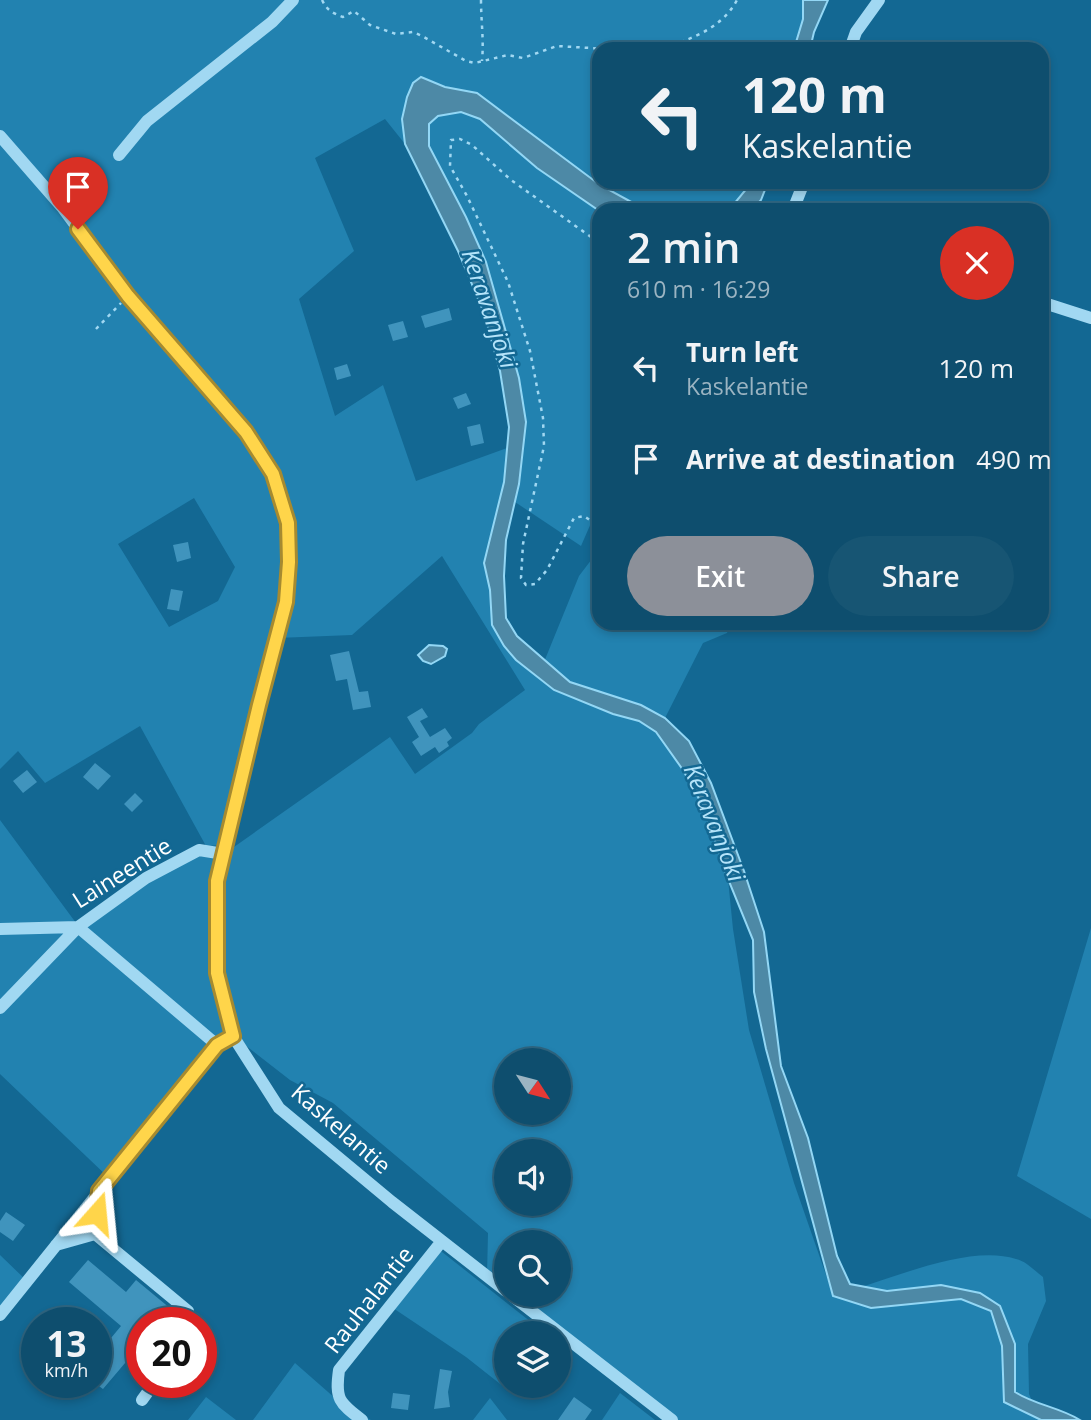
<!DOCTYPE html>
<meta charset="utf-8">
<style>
body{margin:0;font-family:"Open Sans",sans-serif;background:#175573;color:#f1f3f6;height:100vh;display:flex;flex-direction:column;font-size:26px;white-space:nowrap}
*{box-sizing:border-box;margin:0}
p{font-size:23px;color:#9bb4c2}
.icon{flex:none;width:38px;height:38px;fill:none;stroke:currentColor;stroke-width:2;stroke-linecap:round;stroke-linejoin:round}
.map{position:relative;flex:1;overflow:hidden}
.side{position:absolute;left:592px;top:203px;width:457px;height:427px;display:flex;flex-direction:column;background:#0e4e6e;border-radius:21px;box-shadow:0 4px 10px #0003,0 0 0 2px #2e6581}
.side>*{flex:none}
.banner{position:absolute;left:592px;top:42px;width:457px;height:147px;border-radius:21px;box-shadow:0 4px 10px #0003,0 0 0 2px #2e6581;background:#0e4e6e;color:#f1f3f6;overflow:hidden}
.needle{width:46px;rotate:126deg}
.fabs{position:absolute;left:494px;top:1048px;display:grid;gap:14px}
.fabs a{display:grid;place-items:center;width:77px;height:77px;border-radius:50%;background:#0e4e6e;box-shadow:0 4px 10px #0003,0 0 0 2px #2e6581;font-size:35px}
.speed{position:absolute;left:21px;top:1307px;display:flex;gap:14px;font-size:35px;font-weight:700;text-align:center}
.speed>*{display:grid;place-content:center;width:91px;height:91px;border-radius:50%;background:#0e4e6e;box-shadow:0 4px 10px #0003,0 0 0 2px #2e6581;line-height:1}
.speed small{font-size:18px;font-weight:400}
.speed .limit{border:10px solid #d22;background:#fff;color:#111}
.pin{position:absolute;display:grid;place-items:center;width:60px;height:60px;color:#fff;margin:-72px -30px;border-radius:50% 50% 50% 0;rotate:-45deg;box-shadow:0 0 7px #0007}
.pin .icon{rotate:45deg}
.me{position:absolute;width:77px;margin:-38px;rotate:18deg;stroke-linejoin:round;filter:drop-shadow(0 0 5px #0008)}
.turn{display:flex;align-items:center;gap:24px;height:147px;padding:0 35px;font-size:32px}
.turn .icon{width:91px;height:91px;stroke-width:2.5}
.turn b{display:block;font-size:49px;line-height:60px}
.round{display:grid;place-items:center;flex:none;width:74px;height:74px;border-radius:37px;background:#175573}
.head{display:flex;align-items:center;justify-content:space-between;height:119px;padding:0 35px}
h1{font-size:42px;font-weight:600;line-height:52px}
.cta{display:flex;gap:14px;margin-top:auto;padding:14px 35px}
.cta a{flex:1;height:80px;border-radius:42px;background:#8c9099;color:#fff;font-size:28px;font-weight:600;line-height:80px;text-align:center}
.cta a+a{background:#175573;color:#f1f3f6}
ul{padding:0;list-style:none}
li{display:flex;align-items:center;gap:21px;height:91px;padding:0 35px}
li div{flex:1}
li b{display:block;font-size:26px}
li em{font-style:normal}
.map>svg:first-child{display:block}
.green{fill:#2282b0;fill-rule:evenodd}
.water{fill:#4d89a6;stroke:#93d7f5;stroke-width:2}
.building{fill:#4094bd}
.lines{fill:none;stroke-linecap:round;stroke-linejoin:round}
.path{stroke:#a1d8f2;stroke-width:2.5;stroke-dasharray:3.5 5;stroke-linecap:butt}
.minor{stroke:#a1d8f2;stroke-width:12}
.route-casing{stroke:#a68a30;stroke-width:18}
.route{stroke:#ffd54a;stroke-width:12}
.labels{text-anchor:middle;stroke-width:5;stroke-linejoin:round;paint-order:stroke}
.street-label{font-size:23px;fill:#fff;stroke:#136893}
.water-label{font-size:24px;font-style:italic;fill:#b5e4fa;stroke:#136893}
</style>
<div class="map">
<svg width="1091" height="1420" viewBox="0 0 1091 1420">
<rect width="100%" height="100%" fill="#136893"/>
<path class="green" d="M0,0H803V19L794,49H598V182H752L732,209L646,210L600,185L477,93L446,87L421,77L402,119L405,144L385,119L315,158L354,251L299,299L335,416L383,385L416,481L507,448L504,482L484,563L490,590L492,625L504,646L516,660L553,690L613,714L639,721L656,732L683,770L704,808L728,879L733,929L749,1030L794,1183L833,1295C884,1283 966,1243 1016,1259C1026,1261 1035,1271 1043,1277L1046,1301L1028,1344L1029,1394L1040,1420H671L512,1295H558V1242H506V1290L487,1276L488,1233L333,1103L290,1080L227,1031L109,1178L0,1074V820L79,927L199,850L224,854L390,737L415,774L472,733L479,724L525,690L442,556L352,635L277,638L226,845L206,846L140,726L45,783L18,751L0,769ZM194,498L235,567L218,601L169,627L118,544ZM506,1060H558V1113H506ZM506,1152H558V1204H506Z
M461,112L480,119L537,168L598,210V507L581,546L515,502L526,422L519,378L486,262L466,217L429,147V124L438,116Z
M598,551V623H731L727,633L703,643L665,718L641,705L570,682L544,662L579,576Z
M1091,928V1219L1017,1176Z
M437,1248L545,1333L506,1334V1385L504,1387L466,1357L390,1306Z
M0,1255L27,1281L0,1315Z
M295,1363L344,1406L371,1420H253Z
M620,1393L655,1420H602Z
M206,1397L236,1420H188Z
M490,1398L507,1420H473Z"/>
<path class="water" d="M803,0H828L814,32L810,49H794L803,19Z
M421,77L445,87L477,93L600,185L646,210H598L537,168L480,119L461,112L438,116L429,124V146L466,217L486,262L519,378L526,422L519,484L506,540L504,576L506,618L517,636L570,682L641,705L665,718L689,741L711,783L744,871L764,932L781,1066L808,1138L837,1256L850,1284L887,1291L941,1285L980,1293L1000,1306L1015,1344V1392C1035,1405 1059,1407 1080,1420H1041L1004,1402L1002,1346L991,1311L961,1299L871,1308L833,1296L766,1049L754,992L753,940L728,879L704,808L683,770L656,732L639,721L613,714L554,690L516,660L504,646L492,625L490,590L484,563L504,482L509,427L500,371L484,313L458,251L405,144L402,119L407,97L413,83Z
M752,182H768L761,200L752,210H729Z
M429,645L443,646L447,649L445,656L431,664L423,661L418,655Z"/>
<path class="building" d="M449,308L452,320L425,328L421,316Z
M403,321L408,337L393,341L388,325Z
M347,364L351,376L337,380L334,368Z
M466,393L471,404L458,409L453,398Z
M480,424L484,443L471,446L467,427Z
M188,542L191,558L177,562L173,545Z
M171,589L183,591L179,611L167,609Z
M349,651L359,692L368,691L371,707L353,710L347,679L336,681L330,655Z
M422,708L428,717L420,721L430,737L445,728L452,738L447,742L449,746L439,753L435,747L421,756L412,742L419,737L407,717Z
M95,763L111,776L98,790L83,777Z
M27,770L37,782L23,793L13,781Z
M135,793L143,801L132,812L124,804Z
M6,1212L25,1225L13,1241L0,1232V1221Z
M88,1260L126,1292L136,1280L171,1309L159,1323H142V1343L103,1389L96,1384V1356L121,1326L69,1282Z
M440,1369L452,1371L448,1392L450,1407L434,1409Z
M393,1393L410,1395L408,1410L391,1408Z
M574,1397L592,1410L585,1420H558Z"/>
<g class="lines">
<path class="path" d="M322,0C327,10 332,13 343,17L354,11L370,25L396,34L413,32L422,36L466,61L475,63L508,55L523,58L557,46L607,49
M481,0C481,22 484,39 482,61
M656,49C686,42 722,29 737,0
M598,242L511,180L472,145L460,139L451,140L450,166L467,196L508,282L530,351L543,418L544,446L523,544L521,578L526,585L535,584L547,570L574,518L584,516L598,526
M96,329L121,303"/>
<path class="minor" d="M850,49L856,32L879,0
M0,136L62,207L128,296L246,432L273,474L288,523L289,562L286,602L259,705L217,881V973L233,1036L279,1108L392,1202L506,1291
M119,155L147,121L272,22L293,0
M793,210L804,182
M1041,302L1091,318
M0,929L78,927L146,878L199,850L224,854
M0,1008L78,927L217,1045
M99,1191L95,1234L188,1311L190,1323
M56,1245L95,1234
M511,1295L672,1420
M0,1315L217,1045L233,1036
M142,1400L155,1382
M362,1420C339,1403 335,1399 339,1370L442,1241"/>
</g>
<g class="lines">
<g class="route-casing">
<path id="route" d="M78,229L128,296L246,432L273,474L288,523L289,562L286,602L259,705L217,881V973L233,1036L217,1045L99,1191L97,1213"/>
</g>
<use href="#route" class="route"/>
</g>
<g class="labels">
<g class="street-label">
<text transform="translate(122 873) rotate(-32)" y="8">Laineentie</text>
<text transform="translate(341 1129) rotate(41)" y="8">Kaskelantie</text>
<text transform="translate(369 1300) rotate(-52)" y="8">Rauhalantie</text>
</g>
<g class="water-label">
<text transform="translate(489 309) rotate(71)" y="8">Keravanjoki</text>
<text transform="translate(714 823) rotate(68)" y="8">Keravanjoki</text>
</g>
</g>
</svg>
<div class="fabs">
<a><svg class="needle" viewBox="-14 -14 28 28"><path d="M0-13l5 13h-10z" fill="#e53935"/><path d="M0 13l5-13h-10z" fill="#9bb4c2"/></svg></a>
<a><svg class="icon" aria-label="sound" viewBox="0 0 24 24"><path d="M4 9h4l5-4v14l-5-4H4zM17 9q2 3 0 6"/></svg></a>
<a><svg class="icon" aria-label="search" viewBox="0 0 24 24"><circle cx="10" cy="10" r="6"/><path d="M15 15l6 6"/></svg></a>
<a><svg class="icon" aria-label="layers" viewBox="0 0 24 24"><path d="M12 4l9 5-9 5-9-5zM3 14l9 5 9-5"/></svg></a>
</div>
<div class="speed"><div>13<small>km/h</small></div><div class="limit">20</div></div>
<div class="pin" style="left:78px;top:229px;background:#d93025"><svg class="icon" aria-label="arrive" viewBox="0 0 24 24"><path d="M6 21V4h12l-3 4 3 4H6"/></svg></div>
<svg class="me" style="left:97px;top:1213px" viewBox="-20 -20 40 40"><path d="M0-17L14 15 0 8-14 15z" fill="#ffd54a" stroke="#fff" stroke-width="4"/></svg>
<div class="banner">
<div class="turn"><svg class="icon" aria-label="left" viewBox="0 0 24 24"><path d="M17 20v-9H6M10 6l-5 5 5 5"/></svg><div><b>120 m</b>Kaskelantie</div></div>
</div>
<section class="side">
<div class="head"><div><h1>2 min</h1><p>610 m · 16:29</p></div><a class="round" style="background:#d93025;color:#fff"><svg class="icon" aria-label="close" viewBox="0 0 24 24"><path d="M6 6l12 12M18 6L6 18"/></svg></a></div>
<ul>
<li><svg class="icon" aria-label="left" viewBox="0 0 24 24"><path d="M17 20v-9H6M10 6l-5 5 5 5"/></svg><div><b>Turn left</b><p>Kaskelantie</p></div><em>120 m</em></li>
<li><svg class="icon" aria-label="arrive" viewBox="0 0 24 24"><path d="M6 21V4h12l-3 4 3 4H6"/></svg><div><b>Arrive at destination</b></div><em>490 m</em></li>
</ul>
<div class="cta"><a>Exit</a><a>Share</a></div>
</section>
</div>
